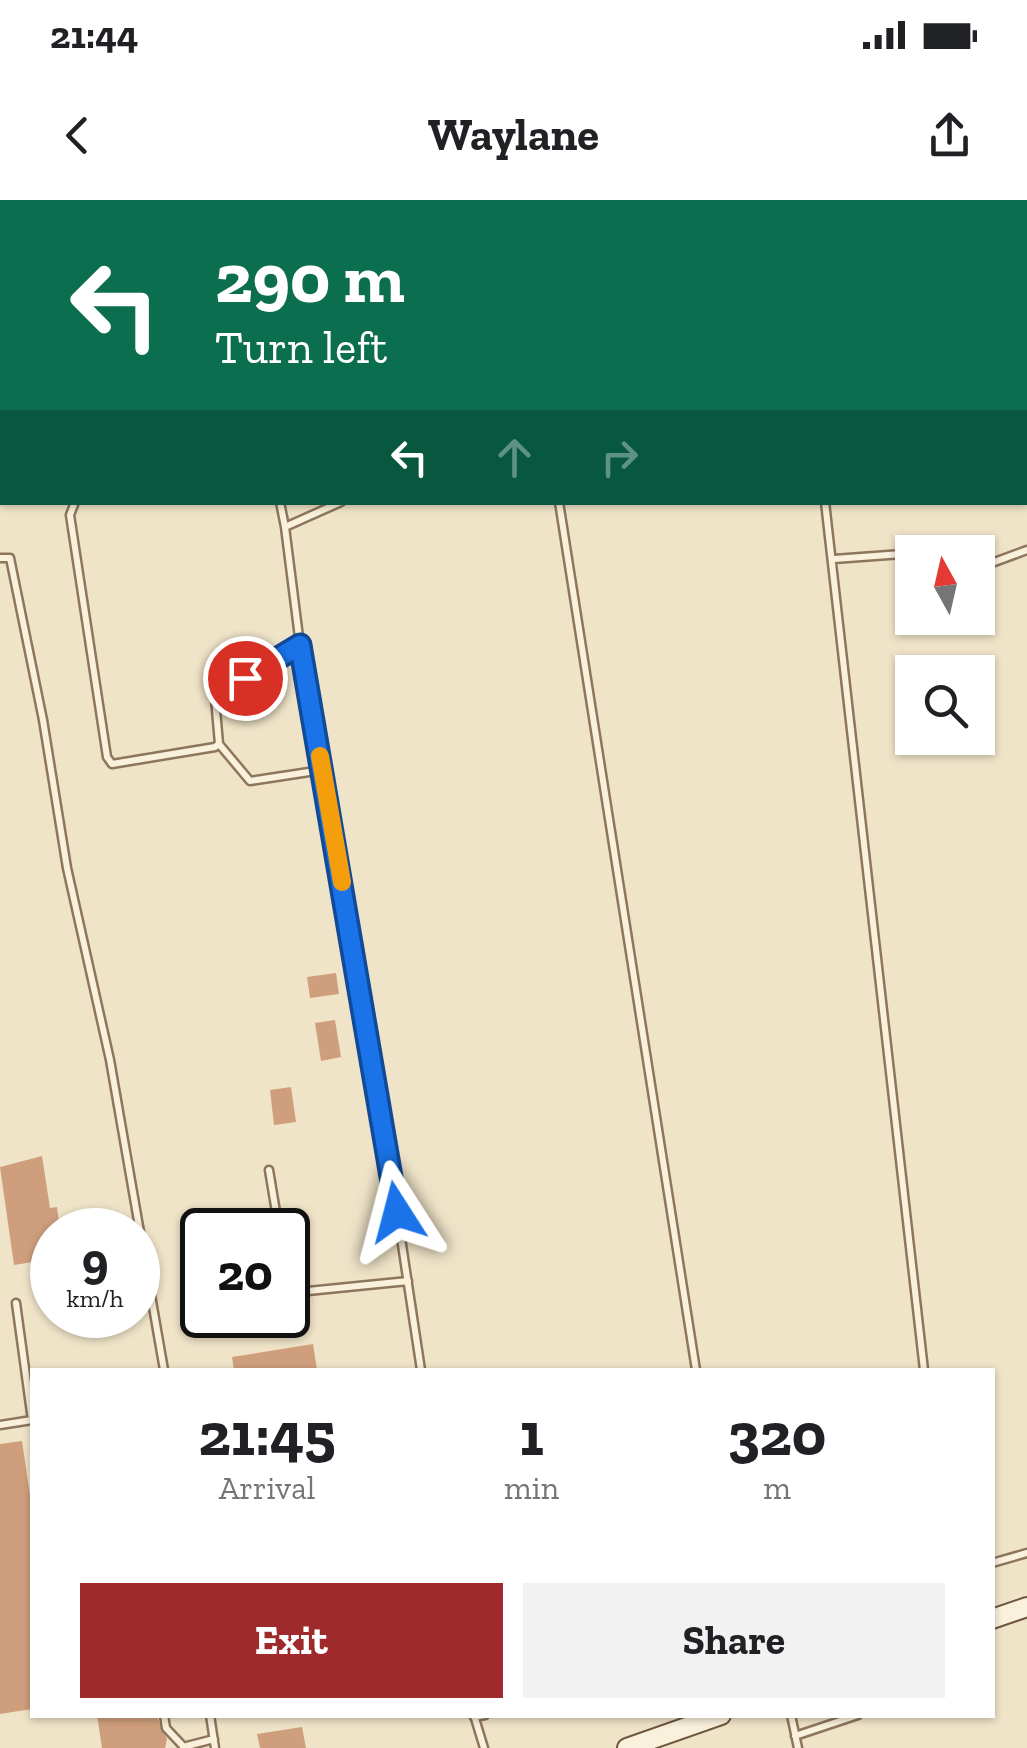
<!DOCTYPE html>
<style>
body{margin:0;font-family:"Zilla Slab",serif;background:#f2f2f2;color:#202124;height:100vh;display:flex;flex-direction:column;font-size:38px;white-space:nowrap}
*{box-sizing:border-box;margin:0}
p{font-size:32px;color:#757577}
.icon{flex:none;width:55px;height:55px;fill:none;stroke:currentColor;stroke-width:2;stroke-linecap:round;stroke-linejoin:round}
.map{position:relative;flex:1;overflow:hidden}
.side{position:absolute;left:30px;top:1168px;width:965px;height:350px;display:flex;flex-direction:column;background:#fff;border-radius:0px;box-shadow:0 2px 8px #0004}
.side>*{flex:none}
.hud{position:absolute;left:0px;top:0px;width:1028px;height:305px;box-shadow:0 2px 8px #0004;background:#0b6e4f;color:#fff;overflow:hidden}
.needle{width:65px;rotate:352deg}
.tools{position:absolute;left:895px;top:335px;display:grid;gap:20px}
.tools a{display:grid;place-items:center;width:100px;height:100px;border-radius:0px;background:#fff;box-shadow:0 2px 8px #0004;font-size:50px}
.speed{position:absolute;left:30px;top:1008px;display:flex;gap:20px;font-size:50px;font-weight:700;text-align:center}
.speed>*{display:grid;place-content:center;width:130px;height:130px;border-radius:50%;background:#fff;box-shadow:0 2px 8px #0004;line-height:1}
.speed small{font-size:25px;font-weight:400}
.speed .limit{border:5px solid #111;border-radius:15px;background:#fff;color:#111}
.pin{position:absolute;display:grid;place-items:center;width:85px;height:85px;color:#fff;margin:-42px;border:5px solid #fff;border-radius:50%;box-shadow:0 2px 10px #0007}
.me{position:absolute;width:110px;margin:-55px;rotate:351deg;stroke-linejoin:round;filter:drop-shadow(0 0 8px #0008)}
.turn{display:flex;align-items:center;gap:35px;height:210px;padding:0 50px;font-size:45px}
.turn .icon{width:130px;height:130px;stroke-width:2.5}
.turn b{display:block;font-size:70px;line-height:85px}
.lanes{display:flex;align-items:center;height:95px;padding:0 50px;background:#0003;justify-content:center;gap:50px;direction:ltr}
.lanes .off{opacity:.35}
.eta{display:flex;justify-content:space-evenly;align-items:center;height:170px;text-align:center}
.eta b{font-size:60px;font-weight:800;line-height:70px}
.cta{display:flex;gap:20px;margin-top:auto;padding:20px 50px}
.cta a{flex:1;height:115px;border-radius:0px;background:#9e2a2b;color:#fff;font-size:40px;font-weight:800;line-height:115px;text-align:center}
.cta a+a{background:#f2f2f2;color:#202124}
.status{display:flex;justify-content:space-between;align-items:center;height:70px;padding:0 50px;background:#fff;direction:ltr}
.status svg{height:28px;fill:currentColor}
header{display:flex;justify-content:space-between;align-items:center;height:130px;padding:0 50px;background:#fff;font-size:45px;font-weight:800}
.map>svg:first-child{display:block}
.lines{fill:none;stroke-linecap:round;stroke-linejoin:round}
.river{stroke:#a9c4bc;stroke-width:25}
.building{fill:#cf9f7d}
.lane-casing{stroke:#8d765c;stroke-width:11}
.secondary-casing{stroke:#6f573f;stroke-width:22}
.lane{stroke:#faf1dc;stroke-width:6}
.secondary{stroke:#faf1dc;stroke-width:18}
.route-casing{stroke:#114b97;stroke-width:25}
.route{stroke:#1a73e8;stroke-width:18}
.slow{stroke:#f59e0b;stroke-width:18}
</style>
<div class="status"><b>21:44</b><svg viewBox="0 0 49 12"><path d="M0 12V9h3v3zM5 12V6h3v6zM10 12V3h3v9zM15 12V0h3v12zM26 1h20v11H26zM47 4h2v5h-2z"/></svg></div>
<header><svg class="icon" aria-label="back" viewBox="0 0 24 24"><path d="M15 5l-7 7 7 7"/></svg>Waylane<svg class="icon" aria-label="share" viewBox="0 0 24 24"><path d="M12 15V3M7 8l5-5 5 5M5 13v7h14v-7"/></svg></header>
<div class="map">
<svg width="1027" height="1548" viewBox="0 0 1027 1548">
<rect width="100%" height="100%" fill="#f0e4c8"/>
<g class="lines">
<path class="river" d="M448,2L450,0
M0,169H2"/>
</g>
<path class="building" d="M336,773L339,794L310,798L307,777Z
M335,820L341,857L321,861L315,823Z
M291,887L296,922L274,925L270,890Z
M42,956L50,1008L57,1007L60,1030H52V1059L14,1065L0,967Z
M313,1144L317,1170H234L232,1157Z
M22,1241L32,1309V1509L0,1514V1244Z
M97,1515L157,1517L167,1539L165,1548H102Z
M302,1527L306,1548H260L257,1534Z"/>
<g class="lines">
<g class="lane-casing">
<path id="lane" d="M781,0L782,2
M516,2L518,0
M1025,61H1027
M75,302L70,315L107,557L112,564L215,547L219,544L215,498L299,446
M280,302L285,327
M341,302L285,327L300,445L376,873L421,1170
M559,302L696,1170
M825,302L924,1170
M0,358H10L43,520L67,668L110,860L164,1170
M834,359L902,354L912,358
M978,368L1027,350
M219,544L250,581L322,570
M269,970L279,1030
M288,1088V1093L408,1081
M0,1225L32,1220L16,1103
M992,1363L1027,1353
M164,1515L166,1528L182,1545
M210,1515L215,1548
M474,1515L484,1548
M791,1515L798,1548
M474,1517L485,1515
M795,1536L858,1515
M183,1547L214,1539"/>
</g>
<g class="secondary-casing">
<path id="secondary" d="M992,1419L1027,1407
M627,1548L721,1515"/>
</g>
<use href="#lane" class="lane"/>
<use href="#secondary" class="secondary"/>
</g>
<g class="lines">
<g class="route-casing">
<path id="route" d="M245,478L300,445L397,1012"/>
</g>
<use href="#route" class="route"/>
<path class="slow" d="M320,556L342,682"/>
</g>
</svg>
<div class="tools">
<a><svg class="needle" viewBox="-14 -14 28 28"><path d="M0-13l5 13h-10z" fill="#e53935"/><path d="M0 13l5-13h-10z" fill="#757577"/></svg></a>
<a><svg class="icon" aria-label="search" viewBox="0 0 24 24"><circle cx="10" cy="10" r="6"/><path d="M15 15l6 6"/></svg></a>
</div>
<div class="speed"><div>9<small>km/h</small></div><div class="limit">20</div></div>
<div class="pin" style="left:245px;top:478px;background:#d93025"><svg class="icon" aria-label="arrive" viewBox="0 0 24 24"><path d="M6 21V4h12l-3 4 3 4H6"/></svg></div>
<svg class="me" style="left:397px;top:1012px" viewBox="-20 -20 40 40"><path d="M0-17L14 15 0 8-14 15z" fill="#1a73e8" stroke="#fff" stroke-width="4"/></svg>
<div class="hud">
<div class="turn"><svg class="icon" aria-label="left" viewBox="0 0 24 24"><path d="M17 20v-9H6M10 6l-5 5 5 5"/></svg><div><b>290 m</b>Turn left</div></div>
<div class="lanes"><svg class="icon" aria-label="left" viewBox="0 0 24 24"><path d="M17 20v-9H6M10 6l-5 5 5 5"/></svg><svg class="icon off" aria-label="ahead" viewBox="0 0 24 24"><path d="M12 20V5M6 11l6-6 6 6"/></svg><svg class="icon off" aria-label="right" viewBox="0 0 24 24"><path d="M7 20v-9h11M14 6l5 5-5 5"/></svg></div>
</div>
<section class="side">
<div class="eta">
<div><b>21:45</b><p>Arrival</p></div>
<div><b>1</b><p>min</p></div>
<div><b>320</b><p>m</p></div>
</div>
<div class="cta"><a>Exit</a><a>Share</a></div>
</section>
</div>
